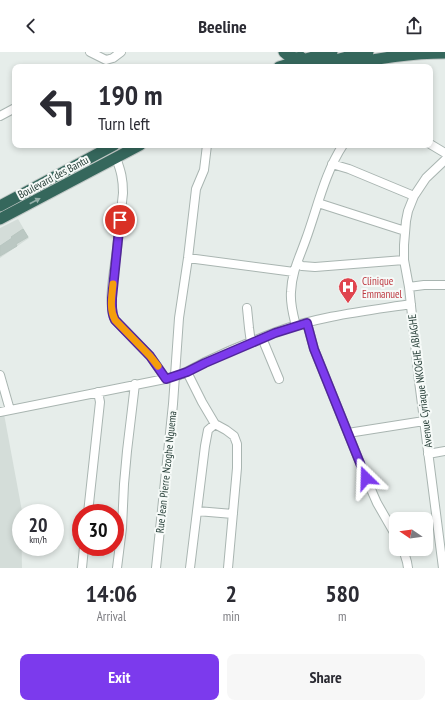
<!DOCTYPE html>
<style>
body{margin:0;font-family:"PT Sans Narrow",sans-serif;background:#f7f7f7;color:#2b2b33;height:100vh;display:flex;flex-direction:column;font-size:15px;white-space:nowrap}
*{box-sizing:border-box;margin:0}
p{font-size:13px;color:#7c7c81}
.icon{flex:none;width:22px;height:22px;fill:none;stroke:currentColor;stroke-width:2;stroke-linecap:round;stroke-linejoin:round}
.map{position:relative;height:516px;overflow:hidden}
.drawer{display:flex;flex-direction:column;background:#fff;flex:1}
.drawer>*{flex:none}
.hud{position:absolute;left:12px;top:12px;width:421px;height:84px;border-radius:8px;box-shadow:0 2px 6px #0003;background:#fff;color:#2b2b33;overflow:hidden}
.needle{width:26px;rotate:283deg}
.fabs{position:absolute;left:389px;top:460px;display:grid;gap:8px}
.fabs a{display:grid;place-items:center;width:44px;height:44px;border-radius:8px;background:#fff;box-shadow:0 2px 6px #0003;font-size:20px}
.speed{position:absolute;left:12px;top:452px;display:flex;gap:8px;font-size:20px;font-weight:700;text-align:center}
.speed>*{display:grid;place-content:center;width:52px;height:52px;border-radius:50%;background:#fff;box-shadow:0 2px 6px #0003;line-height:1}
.speed small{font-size:10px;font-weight:400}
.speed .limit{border:6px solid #d22;background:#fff;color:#111}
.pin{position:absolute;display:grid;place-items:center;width:34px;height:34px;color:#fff;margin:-17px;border:2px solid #fff;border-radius:50%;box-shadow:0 1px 4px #0007}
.me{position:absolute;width:44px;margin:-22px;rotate:338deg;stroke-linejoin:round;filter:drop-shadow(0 0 3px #0008)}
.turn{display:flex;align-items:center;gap:14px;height:84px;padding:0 20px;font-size:18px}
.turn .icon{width:52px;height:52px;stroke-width:2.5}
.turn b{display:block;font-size:28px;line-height:34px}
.eta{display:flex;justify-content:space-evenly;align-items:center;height:68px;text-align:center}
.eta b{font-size:24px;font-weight:800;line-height:28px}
.primary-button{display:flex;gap:8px;margin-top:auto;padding:8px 20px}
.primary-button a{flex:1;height:46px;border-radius:8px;background:#7c3aed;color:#fff;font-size:16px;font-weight:800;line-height:46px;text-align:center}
.primary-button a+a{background:#f7f7f7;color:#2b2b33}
header{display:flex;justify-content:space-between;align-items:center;height:52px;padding:0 20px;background:#fff;font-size:18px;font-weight:800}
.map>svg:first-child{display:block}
.built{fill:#d4ddd9}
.building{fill:#bbc8c3;stroke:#b8c6c0}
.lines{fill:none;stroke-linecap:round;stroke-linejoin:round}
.minor-casing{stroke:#a9b5b1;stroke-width:10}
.highway-casing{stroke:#c2c9c7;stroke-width:13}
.minor{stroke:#fff;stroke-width:8}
.highway{stroke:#35675c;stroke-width:11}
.oneway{fill:#96b0aa}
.route-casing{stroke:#51269a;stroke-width:10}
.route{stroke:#7c3aed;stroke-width:7}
.slow{stroke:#f59e0b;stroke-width:7}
.labels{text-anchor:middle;stroke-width:4;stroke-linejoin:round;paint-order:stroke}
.street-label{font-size:11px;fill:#263e37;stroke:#f6faf8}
.health-label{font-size:11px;fill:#be3a42;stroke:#f6faf8;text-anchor:start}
</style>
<header><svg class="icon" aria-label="back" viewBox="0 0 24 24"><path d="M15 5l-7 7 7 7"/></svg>Beeline<svg class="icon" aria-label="share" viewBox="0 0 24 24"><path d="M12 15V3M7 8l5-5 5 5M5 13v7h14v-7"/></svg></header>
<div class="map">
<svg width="445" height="516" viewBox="0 0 445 516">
<rect width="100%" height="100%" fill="#e6edea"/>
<path class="built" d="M18,167L29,186L0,206V176Z
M4,362L22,459V461H21L22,516H0V363Z"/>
<path class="building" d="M23,177L28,185L16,192L17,194L0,204V194L12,186L11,185Z"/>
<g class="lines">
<g class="minor-casing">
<path id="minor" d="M90,0L106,8L113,6L121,0
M0,64L15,56
M430,92L445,101
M116,106C121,119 123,127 123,141C121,159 119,178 117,197C115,215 107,252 115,268L150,304L166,327
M332,112L349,117L414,144
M318,151L405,179
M188,206L294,220
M297,211L302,214L315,215L404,208
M409,235L424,233H445
M247,256L249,276L251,291
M307,271L314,297L366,426L377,451L396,484
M296,274C293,262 290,252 291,240C292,219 299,207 306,187C317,157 325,120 343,93
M262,286L279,327
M187,320L202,350L215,372L226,378L234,384L237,392V416L228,516
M0,323L10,358
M0,360L175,325C186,321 195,315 205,310C228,299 252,289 276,280C319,264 366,259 411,252
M348,381L424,369
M428,402L445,399
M197,459L205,394L208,378L215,372
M88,461L100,350L98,340
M403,497L407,510L408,516
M82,516L84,495
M117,516L122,476L124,432L127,399L135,332
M156,516L173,352L179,266L188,206L196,137L204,118L207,93
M190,516L197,459L233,462
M443,516L419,329L409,235L404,208V193L406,169L408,159L414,144L426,126L445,108"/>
</g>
<g class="highway-casing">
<path id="highway" d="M284,0C289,5 294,7 301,5
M279,15L302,8L332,0
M311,15L343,6L368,0
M337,15C372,7 408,1 445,1
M0,154L114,93
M0,167L140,93"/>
</g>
<use href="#minor" class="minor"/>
<use href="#highway" class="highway"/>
</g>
<defs><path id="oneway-solid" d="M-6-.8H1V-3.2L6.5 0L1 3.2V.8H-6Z"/></defs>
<use class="oneway" href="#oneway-solid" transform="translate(35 149) rotate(-28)"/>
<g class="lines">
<g class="route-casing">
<path id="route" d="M120,168L112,246C112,254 111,261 115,268L150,304L166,327L187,320L205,311L275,281L307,271L314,297L366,426"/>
</g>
<use href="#route" class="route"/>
<path class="slow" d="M113,232C112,244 109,257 115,268L150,304L158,314"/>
</g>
<defs>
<g id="hospital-pin" transform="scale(1)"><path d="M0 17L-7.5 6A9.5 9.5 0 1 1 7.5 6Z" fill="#e0444e" stroke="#f6faf8"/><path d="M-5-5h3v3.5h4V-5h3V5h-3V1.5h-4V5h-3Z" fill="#fff"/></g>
</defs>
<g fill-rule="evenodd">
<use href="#hospital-pin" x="348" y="235"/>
</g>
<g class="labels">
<g class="street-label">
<text transform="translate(53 125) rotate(-28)" y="4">Boulevard des Bantu</text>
<text transform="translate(420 329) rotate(-97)" y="4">Avenue Cyriaque NKOGHE ABIAGHE</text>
<text transform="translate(166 420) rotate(-84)" y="4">Rue Jean Pierre Nzoghe Nguema</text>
</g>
<g class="health-label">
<text x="362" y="233">Clinique<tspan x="362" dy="13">Emmanuel</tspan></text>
</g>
</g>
</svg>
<div class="fabs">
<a><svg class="needle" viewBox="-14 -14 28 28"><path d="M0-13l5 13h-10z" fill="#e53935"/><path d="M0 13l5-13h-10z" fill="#7c7c81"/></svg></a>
</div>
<div class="speed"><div>20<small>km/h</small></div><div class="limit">30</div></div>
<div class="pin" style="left:120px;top:168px;background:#d93025"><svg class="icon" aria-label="arrive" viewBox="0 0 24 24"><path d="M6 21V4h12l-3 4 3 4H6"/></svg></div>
<svg class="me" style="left:366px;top:426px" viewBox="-20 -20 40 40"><path d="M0-17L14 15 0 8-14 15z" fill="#7c3aed" stroke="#fff" stroke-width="4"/></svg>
<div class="hud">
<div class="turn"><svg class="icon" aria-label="left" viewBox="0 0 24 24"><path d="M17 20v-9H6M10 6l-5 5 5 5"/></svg><div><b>190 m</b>Turn left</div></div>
</div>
</div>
<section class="drawer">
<div class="eta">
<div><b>14:06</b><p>Arrival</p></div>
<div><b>2</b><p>min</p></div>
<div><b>580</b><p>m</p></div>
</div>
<div class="primary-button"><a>Exit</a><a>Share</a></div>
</section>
